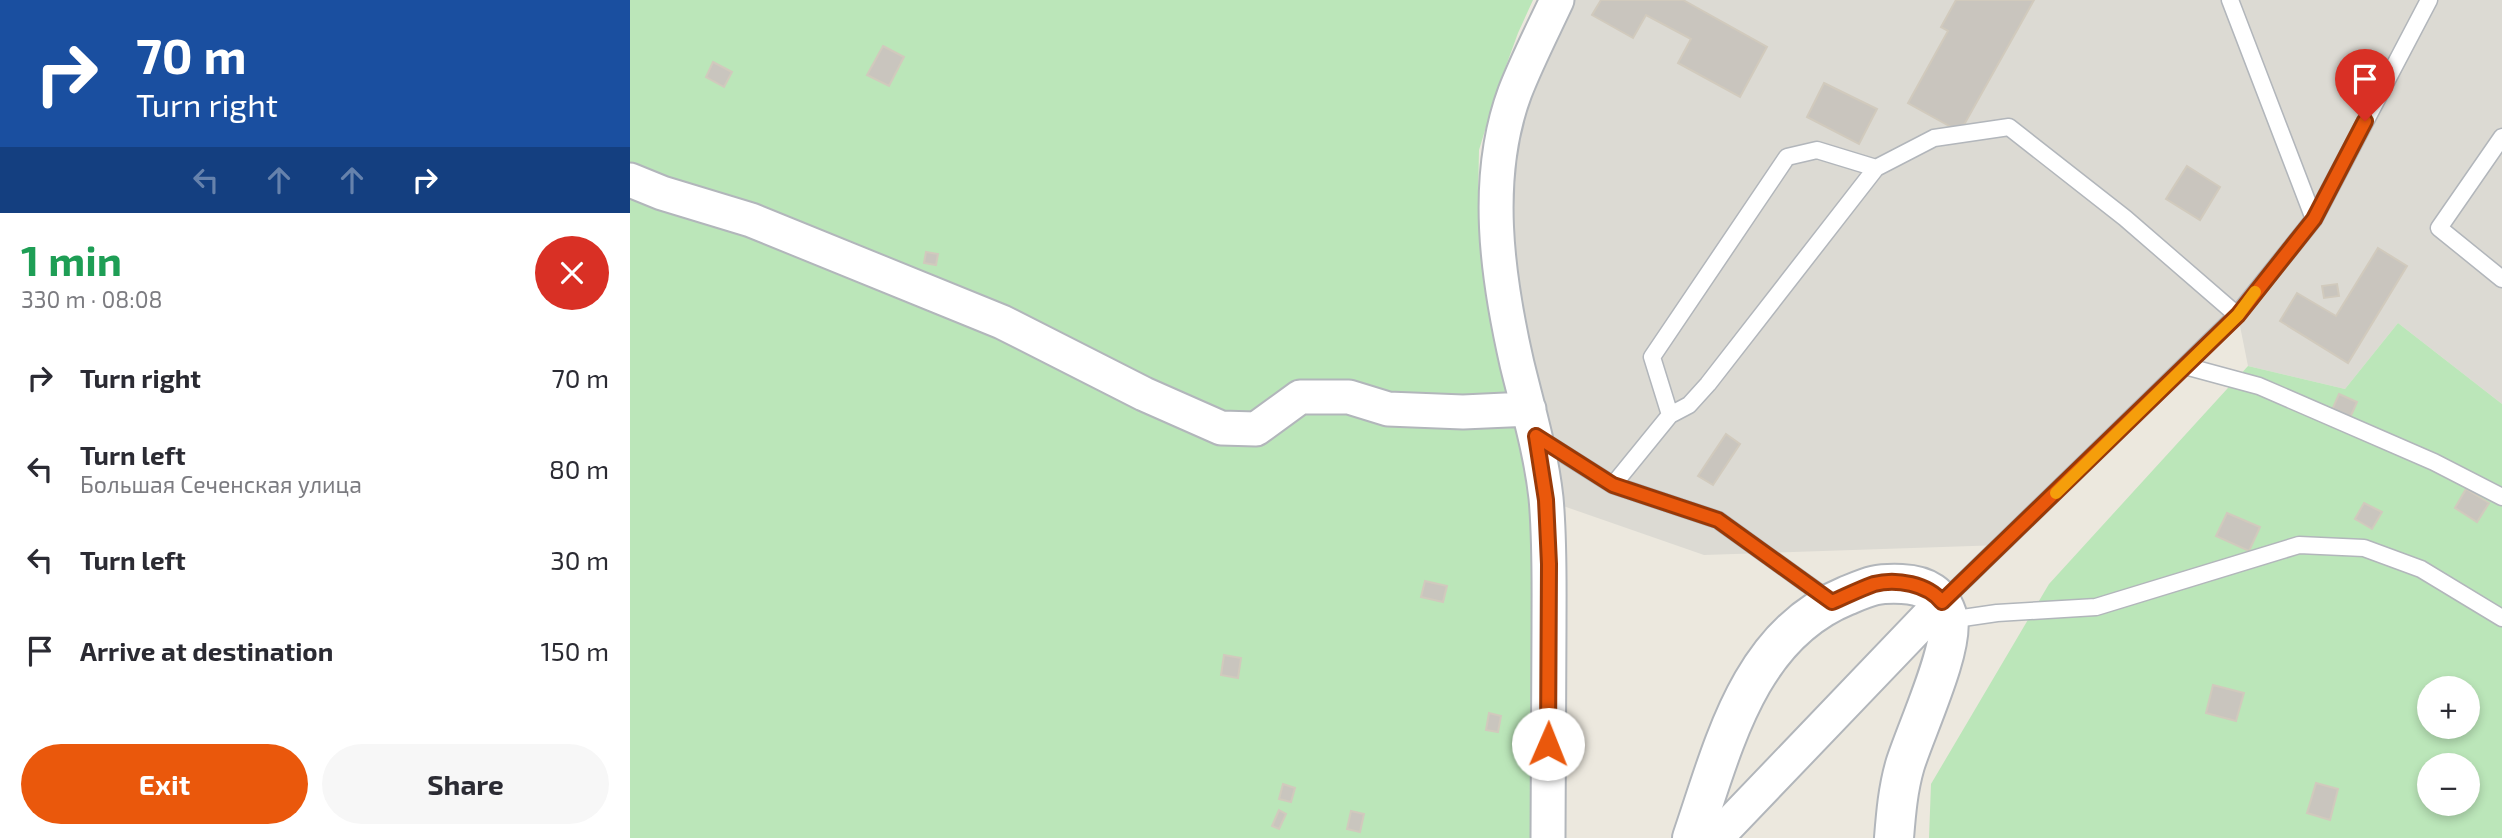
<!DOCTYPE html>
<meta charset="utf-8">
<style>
body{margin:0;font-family:"Exo 2",sans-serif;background:#f7f7f7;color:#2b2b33;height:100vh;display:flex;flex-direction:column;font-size:26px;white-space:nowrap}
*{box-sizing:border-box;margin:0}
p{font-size:23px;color:#7c7c81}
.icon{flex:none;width:38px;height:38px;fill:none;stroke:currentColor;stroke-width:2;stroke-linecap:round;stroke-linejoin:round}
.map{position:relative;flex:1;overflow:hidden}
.side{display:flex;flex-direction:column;background:#fff;width:630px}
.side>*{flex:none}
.guide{background:#1a4fa0;color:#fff;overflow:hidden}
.tools{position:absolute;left:1787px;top:676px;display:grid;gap:14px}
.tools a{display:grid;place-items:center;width:63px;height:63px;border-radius:50%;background:#fff;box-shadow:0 4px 10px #0003;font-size:35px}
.pin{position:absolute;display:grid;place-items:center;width:60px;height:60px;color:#fff;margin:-72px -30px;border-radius:50% 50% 50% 0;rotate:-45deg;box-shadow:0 0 7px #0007}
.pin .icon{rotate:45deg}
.me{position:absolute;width:77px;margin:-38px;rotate:1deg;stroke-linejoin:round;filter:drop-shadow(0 0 5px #0008)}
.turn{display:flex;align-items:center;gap:24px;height:147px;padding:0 21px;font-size:32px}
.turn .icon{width:91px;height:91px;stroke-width:2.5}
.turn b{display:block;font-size:49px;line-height:60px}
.lanes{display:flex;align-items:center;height:66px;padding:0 21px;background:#0003;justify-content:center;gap:35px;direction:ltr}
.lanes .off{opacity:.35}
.round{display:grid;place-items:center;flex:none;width:74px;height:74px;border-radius:37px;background:#f7f7f7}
.summary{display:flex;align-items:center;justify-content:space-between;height:119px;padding:0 21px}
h1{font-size:42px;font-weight:700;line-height:52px;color:#1e9e55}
.primary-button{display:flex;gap:14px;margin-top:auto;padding:14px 21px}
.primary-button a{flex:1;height:80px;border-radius:42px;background:#ea580c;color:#fff;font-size:28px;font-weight:700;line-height:80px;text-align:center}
.primary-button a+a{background:#f7f7f7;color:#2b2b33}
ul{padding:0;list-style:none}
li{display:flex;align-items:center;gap:21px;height:91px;padding:0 21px}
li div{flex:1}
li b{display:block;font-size:26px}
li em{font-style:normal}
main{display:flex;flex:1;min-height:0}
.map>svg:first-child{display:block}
.industrial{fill:#dcdad3}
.green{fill:#bbe6b9;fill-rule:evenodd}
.building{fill:#c9c5be;stroke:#d1cabd;stroke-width:2}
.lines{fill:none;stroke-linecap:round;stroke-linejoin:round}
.service-casing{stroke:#b2b6bb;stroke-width:19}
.minor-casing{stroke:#b2b6bb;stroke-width:37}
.tertiary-casing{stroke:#b2b6bb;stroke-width:42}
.service{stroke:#fff;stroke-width:16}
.minor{stroke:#fff;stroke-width:33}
.tertiary{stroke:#fff;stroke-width:38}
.route-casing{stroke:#983908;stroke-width:18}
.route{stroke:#ea580c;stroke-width:12}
.slow{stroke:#f59e0b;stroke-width:12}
</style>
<main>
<section class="side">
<div class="guide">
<div class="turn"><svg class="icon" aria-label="right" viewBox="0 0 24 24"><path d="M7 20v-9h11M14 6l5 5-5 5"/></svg><div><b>70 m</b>Turn right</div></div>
<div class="lanes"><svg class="icon off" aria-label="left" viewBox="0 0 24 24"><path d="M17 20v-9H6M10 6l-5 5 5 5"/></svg><svg class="icon off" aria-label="ahead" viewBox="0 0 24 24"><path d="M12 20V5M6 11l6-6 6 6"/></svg><svg class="icon off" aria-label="ahead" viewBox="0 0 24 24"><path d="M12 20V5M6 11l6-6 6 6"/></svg><svg class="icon" aria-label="right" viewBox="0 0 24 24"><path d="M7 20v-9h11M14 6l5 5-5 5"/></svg></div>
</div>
<div class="summary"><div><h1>1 min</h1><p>330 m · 08:08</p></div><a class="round" style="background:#d93025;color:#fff"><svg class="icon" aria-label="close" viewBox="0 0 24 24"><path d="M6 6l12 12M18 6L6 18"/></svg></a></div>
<ul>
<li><svg class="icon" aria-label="right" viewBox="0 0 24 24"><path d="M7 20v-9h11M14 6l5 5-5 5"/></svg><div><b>Turn right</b></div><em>70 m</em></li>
<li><svg class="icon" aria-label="left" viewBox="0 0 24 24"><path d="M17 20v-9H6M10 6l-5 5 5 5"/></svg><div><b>Turn left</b><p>Большая Сеченская улица</p></div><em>80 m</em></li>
<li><svg class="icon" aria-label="left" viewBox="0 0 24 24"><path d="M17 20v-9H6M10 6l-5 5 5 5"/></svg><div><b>Turn left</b></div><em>30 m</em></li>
<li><svg class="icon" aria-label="arrive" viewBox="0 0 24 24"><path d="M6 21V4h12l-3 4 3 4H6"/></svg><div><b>Arrive at destination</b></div><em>150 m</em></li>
</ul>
<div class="primary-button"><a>Exit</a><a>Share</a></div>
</section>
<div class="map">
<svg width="1872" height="838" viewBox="0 0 1872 838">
<rect width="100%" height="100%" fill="#ece8de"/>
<path class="industrial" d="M927,0H1872V404L1768,323L1715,389L1618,366L1608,316L1372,545L1074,555L916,500L866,194Z"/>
<path class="green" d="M0,0H903L888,33L868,88L849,150L848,197L855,292L869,363L892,438L901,501L906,806L904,838H0Z
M1768,323L1872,404V838H1299L1301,784L1419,584L1618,366L1715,389ZM1799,688H1838V726H1799ZM1799,765H1838V803H1799Z"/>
<path class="building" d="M971,0H1053L1137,47L1110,97L1048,63L1061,39L1016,15L1003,38L962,15Z
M1326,0H1404L1330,132L1278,103L1318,31L1311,27Z
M253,46L274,57L259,86L237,75Z
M83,62L102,72L94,87L76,77Z
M1194,83L1247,109L1229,144L1177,117Z
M1557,166L1590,187L1570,220L1536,199Z
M1748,248L1777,266L1718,363L1650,321L1667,293L1706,316Z
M296,252L308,254L306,265L294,263Z
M1707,284L1709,296L1694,298L1692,286Z
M1709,394L1727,402L1720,418L1702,410Z
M1096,434L1110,444L1083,485L1068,476Z
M1836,489L1859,503L1847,522L1825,508Z
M1734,503L1752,512L1742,529L1725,519Z
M1597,513L1630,527L1619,551L1586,536Z
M795,581L817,586L813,602L791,597Z
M594,655L611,658L608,678L591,675Z
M1583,685L1614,693L1606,721L1576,713Z
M859,713L871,716L868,732L856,730Z
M1686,783L1708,789L1700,820L1677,813Z
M653,784L665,788L661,802L649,799Z
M649,810L656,814L649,829L642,826Z
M721,811L734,814L730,832L717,829Z"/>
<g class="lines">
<g class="service-casing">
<path id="service" d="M1600,0L1684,219
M1872,137L1809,228L1872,279
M1555,366L1629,386L1804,462L1872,497
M1040,415L1022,357L1157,157L1187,150L1246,168
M907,437L983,485L1088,520L1202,602
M983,485L1040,415L1059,405L1078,384L1246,168L1304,138L1379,127L1495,218L1607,315
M1312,602L1607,315L1684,219L1799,0
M1319,620L1367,613L1466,607L1669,545L1734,548L1791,569L1872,618"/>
</g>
<g class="minor-casing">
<path id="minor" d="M0,180L32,193L121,220L372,322L514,394L591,428L626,429L670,397H719L758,409L833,412L899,409
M918,838C918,767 919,697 919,626C919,584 920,541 916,498C911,452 898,409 887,364C867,276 853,178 885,92C897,61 913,30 927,0
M1086,838L1312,602"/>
</g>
<g class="tertiary-casing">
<path id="tertiary" d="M1062,838C1093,748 1118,636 1216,596C1240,586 1245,583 1272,584C1295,585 1312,594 1318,618C1325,647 1285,732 1275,765C1268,789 1266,813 1264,838"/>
</g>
<use href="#service" class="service"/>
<use href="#minor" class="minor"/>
<use href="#tertiary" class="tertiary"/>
</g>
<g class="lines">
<g class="route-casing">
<path id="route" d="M918,744L919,564L916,500L906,436L983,485L1088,520L1202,602C1216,596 1230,589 1244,584C1266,578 1298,584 1312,602L1608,315L1684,219L1735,121"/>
</g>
<use href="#route" class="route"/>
<path class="slow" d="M1426,493L1608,315L1625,292"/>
</g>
</svg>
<div class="tools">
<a>+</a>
<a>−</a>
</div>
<div class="pin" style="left:1735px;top:121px;background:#d93025"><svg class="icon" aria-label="arrive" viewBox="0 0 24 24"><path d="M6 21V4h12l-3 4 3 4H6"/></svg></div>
<svg class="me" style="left:918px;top:744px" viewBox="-20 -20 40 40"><circle r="19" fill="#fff"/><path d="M0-13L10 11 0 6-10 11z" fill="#ea580c"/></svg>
</div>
</main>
